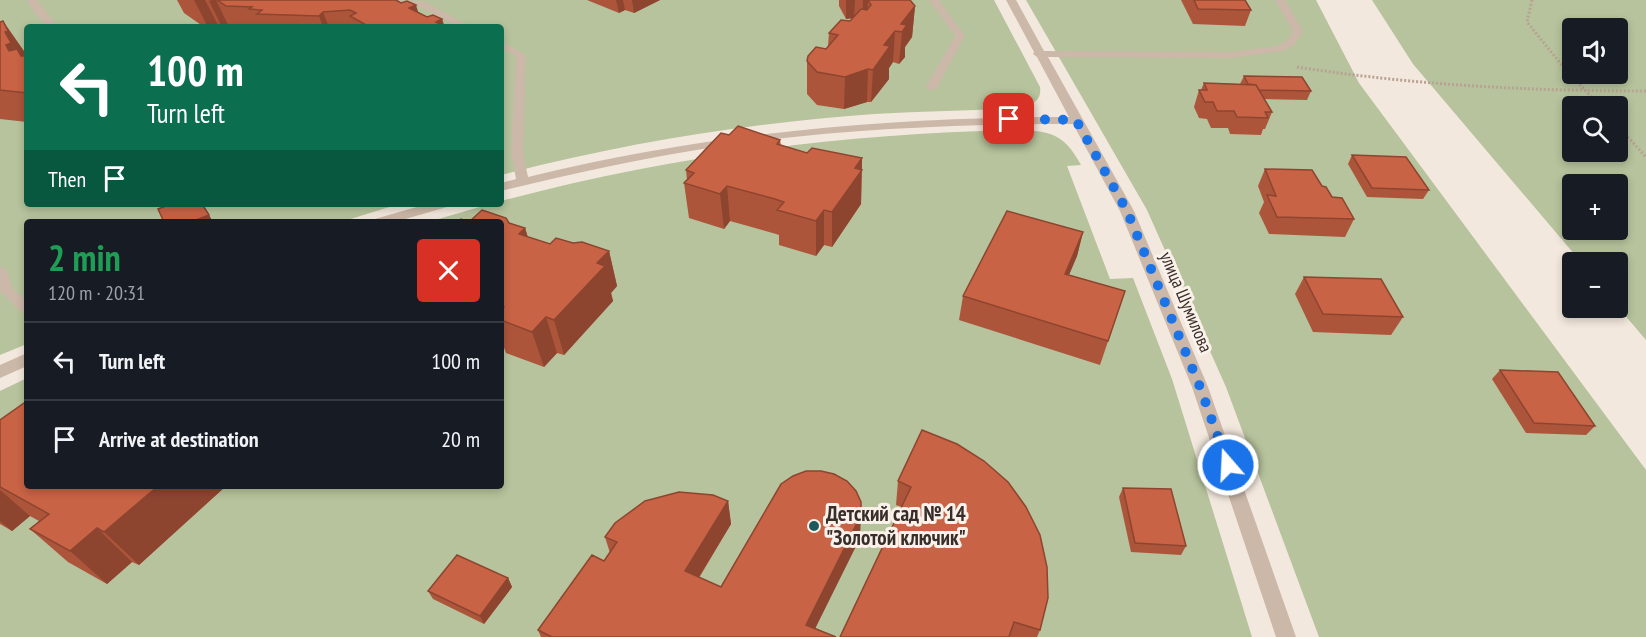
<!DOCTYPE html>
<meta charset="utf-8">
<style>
body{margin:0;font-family:"PT Sans Narrow",sans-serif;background:#242831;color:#f1f3f6;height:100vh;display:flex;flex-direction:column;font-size:22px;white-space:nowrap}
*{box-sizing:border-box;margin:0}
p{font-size:20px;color:#9ea1a6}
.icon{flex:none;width:33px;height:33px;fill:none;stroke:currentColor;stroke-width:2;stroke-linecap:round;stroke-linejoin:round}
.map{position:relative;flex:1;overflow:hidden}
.panel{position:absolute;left:24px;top:219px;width:480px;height:270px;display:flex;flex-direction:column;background:#171b24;border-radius:6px;box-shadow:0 3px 9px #0003}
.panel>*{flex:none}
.hud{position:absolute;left:24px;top:24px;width:480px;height:183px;border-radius:6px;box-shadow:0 3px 9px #0003;background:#0b6e4f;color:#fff;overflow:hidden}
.buttons{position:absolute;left:1562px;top:18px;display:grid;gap:12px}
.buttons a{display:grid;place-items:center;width:66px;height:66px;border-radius:6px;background:#171b24;box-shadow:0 3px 9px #0003;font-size:30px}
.pin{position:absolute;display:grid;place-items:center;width:51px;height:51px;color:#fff;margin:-26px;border-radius:12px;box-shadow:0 3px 9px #0006}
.me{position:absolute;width:66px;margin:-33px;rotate:341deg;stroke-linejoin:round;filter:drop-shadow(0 0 4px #0008)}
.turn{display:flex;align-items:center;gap:21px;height:126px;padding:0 24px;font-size:27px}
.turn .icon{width:78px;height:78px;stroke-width:2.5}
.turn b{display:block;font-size:42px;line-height:51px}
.then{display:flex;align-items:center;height:57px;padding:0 24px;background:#0003;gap:12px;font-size:22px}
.round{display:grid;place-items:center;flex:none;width:63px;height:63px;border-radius:6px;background:#242831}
.summary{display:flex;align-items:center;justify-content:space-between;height:102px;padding:0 24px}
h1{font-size:36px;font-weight:700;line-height:45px;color:#1e9e55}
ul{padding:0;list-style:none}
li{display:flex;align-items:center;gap:18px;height:78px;padding:0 24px;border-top:2px solid #363941}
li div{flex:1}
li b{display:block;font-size:22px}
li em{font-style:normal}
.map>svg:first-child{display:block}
.green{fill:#b6c39c;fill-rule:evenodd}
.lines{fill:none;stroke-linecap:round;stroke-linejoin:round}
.path{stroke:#b8a293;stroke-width:3;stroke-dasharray:2 2;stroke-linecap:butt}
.street{fill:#ccb8a8;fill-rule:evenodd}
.wall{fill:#ad553b}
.shaded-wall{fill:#8d4530}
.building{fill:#c96345;stroke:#8d4530;stroke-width:1.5}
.route{stroke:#1a73e8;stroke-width:10;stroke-dasharray:0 18}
.poi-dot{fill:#1d585b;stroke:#faf2ea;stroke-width:2}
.labels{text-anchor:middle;stroke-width:6;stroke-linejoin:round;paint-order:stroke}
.street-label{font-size:18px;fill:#382d29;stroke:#faf2ea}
.near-poi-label{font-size:21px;font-weight:bold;fill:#382d29;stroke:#faf2ea;text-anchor:start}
</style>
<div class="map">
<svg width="1646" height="637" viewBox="0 0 1646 637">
<rect width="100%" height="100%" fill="#f3e8dd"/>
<path class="green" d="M0,0H994L1040,87C1042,102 1031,105 1019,108C971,111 922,111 874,114C748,123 623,143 501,175V27H27V204H399L341,222H27V344L0,355Z
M1026,0H1316L1359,83L1646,470V637H1319L1226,387L1147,210Z
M1372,0H1646V340L1617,306V262H1581L1413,64ZM1572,28H1617V74H1572ZM1572,106H1617V152H1572ZM1572,184H1617V230H1572Z
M1013,130C1049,131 1063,132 1081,165L1067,166L1110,279L1133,278L1172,379L1252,637H0V391L27,378V486H501V222H428L490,204H501V201C669,156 839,134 1013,130Z"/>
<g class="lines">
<path class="path" d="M1532,0L1527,22L1565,69L1600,106
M1297,67C1413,85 1529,91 1646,91
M1617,125L1646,157"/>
<path class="street" d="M27,0H37L58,27H47L35,13Z
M369,0L423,1L472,27H459L418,6L374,3Z
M929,0H939L965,36L937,88L931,91L925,88L955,36Z
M1006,0H1016L1044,51L1231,52L1277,46L1287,40L1293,31L1275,0H1285L1303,31L1295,44L1284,51L1231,58L1048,57L1134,211L1208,387L1296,637H1276L1192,387L1120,211L1073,124C953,124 833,129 715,147C643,158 571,174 501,191V183L516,179L511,153L516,56L501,48V41L526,55L523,153L528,177C706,133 886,117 1069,117L1037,57L1033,54L1034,52Z
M427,204H449L447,207L395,222H373L375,219Z
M0,266L7,271L13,289L27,301V314L22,313L0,291Z
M27,353V366L0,378V365Z"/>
</g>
<path class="wall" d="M177,0H396L427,17L442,19L445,27H204L184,13Z
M587,0H660L634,13L625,10L619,13Z
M839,0H910L915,6L912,37L905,47V57L899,64L893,62L889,68V79L871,102H867L844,109L817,105L807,94V61L826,49L828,46L829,33L850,21L852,18L846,19L839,6Z
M1181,0H1245L1251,10L1245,26L1193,24Z
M0,22L27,56V122L0,119Z
M1244,76L1311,91L1307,100L1264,99L1272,112L1265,129H1263L1261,135L1230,134L1228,128H1211L1207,119L1199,118L1194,107L1199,90H1201L1204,83L1240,84Z
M729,135L780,140L781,146L807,153L862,158L861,204L832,247L824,245L816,256L779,245V235L776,234L730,221L724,229L689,218L684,183L687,180L686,170Z
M1352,155L1429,190L1423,199L1367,197L1348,164Z
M1265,169L1322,186L1354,219L1345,237L1269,234L1259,213L1264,202L1258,186Z
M482,210L506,218L509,223L525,228L528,237L550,244L556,238L573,243L582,242L609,251L617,286L611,293L613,301L564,355L557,353L544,367L506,353L501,339V222H457L461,219L469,222Z
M1083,232L1077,256L1069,275L1125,291L1100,365L959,320L963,296Z
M1304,277L1403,317L1391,335L1313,332L1295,294Z
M1500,370L1595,426L1586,435L1526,433L1492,379Z
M0,420L226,486L139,565L132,562L107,584L68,562L30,529L39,521L30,516L12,531L0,524Z
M922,430L1040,630L1037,637H840L902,507L896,505L898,481Z
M1123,488L1186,546L1181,555L1131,552L1119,497Z
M728,501L731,524L699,578L721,587L860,538L815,628L836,637H541L538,630L604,561L610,553L605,537Z
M508,578L512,587L484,624L433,599L428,591Z"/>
<path class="shaded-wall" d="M194,0H205L219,27H208Z
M212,0H216L229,27H222L209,1Z
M616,0H623L625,10L619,13Z
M632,0H660L634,13Z
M846,0H855L854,18L846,19Z
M863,0H868L867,31H862Z
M416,5L423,27L409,8Z
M915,6L912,37L905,47V57L899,64L902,32L901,24Z
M323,12L329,27H323L319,16Z
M442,19L444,27L436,22Z
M3,21L24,51L27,57V62L9,51L6,45Z
M895,31L893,62L889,68V79L871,102L873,70L884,45Z
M868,69L867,102L844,109L845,77Z
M862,158L861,204L832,247V212L855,168Z
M727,186L730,221L724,229L720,194Z
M203,204L213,222H191Z
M824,210V245L816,256V221Z
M525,228L535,263L519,234Z
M1083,232L1077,256L1059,298L1065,274Z
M609,251L617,286L611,293L613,301L564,355L554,320L597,263Z
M546,317L557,353L544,367L532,332Z
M158,486H226L139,565L104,532Z
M0,490L30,516L12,531L0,521Z
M728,501L731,524L689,593L685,571Z
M861,515L860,538L811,637L806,625Z
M97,528L132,562L107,584L70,551Z
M508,578L512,587L484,624L480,616Z"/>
<path class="building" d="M217,0H396L401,3L407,1L416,5L409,8L427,17L433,15L442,19L436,22L445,27H361L366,25L350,16L356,13L350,10L323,12L319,16L257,14L262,10L249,9L252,7L226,6Z
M868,0H910L915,6L901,24L907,25L902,32L895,31L884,45L890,46L873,70L868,69L845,77L817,72L807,61L808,56L816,47L826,49L838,35L829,33L841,20L850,21L861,9L867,10L871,5Z
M1194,0H1245L1251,10L1198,9Z
M3,21L8,31L5,32L11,43L6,45L9,51L17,49L21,56H27V93L0,90V22Z
M1244,76L1302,77L1311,91L1259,90L1256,85L1248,84Z
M1204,83L1256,85L1272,112H1265L1268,118L1237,117L1234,111H1217L1213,102H1205L1199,90H1207Z
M738,126L780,140L777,144L807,153L812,148L862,158L855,168L862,170L832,212L824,210L816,221L777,210L784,202L775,199L727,186L720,194L684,183L694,173L686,170L721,133L729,135Z
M1352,155L1406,157L1429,190L1372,188Z
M1265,169L1312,170L1322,186L1326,187L1332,197L1342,198L1354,219L1277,217L1267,195L1276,196Z
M171,204H202L209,215L191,222H164L158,209Z
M482,210L506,218L509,223L525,228L519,234L550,244L556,238L573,243L582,242L609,251L597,263L605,266L554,320L546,317L532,332L501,320V310L504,307L501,306V222H457L461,219L469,222Z
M1007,211L1083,232L1065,274L1125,291L1108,341L963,296Z
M1304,277L1381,279L1403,317L1323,314Z
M1500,370L1558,372L1595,426L1534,423Z
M27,401V486H158L104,532L97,528L70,551L30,529L49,514L0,487V420Z
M922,430L957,444L984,461L1008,482L1026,507L1040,535L1047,567L1048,598L1040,630L1014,622L1009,637H840L911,487L898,481Z
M806,471H821L834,474L847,481L856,491L861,502V515L806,625L836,637H552L538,630L592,555L604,561L617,542L605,537L615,523L645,501L679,492L713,495L728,501L685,571L721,587L781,484L793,476Z
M1123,488L1171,489L1186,546L1135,543Z
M457,555L508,578L480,616L428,591Z"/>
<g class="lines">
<path class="route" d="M1009,119L1076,120L1127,211L1200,387L1228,465"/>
</g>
<circle class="poi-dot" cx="814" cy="526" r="6"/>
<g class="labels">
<g class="street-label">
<text transform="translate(1186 302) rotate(67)" y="6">улица Шумилова</text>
</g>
<g class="near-poi-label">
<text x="826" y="521">Детский сад № 14<tspan x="826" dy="24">"Золотой ключик"</tspan></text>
</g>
</g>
</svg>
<div class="buttons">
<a><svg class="icon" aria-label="sound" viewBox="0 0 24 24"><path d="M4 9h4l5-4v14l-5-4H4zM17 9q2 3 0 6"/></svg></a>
<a><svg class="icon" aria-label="search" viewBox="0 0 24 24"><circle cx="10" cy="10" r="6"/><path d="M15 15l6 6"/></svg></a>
<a>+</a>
<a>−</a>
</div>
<div class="pin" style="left:1009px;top:119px;background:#d93025"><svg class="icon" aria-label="arrive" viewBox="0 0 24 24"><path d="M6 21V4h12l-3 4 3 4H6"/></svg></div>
<svg class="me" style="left:1228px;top:465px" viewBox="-20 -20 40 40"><circle r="17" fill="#1a73e8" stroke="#fff" stroke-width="3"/><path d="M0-11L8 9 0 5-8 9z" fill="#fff"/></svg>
<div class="hud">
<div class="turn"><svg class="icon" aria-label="left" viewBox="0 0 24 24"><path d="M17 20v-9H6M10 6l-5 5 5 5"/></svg><div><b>100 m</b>Turn left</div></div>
<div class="then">Then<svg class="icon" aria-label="arrive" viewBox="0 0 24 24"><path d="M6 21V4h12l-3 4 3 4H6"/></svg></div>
</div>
<section class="panel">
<div class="summary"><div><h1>2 min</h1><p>120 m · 20:31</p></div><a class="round" style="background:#d93025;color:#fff"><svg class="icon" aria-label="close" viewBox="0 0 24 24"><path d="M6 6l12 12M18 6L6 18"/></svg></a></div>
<ul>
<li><svg class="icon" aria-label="left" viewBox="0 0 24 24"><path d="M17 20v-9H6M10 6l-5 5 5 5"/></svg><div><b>Turn left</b></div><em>100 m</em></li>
<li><svg class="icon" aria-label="arrive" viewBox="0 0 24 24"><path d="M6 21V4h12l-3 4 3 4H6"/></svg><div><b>Arrive at destination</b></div><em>20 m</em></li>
</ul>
</section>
</div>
